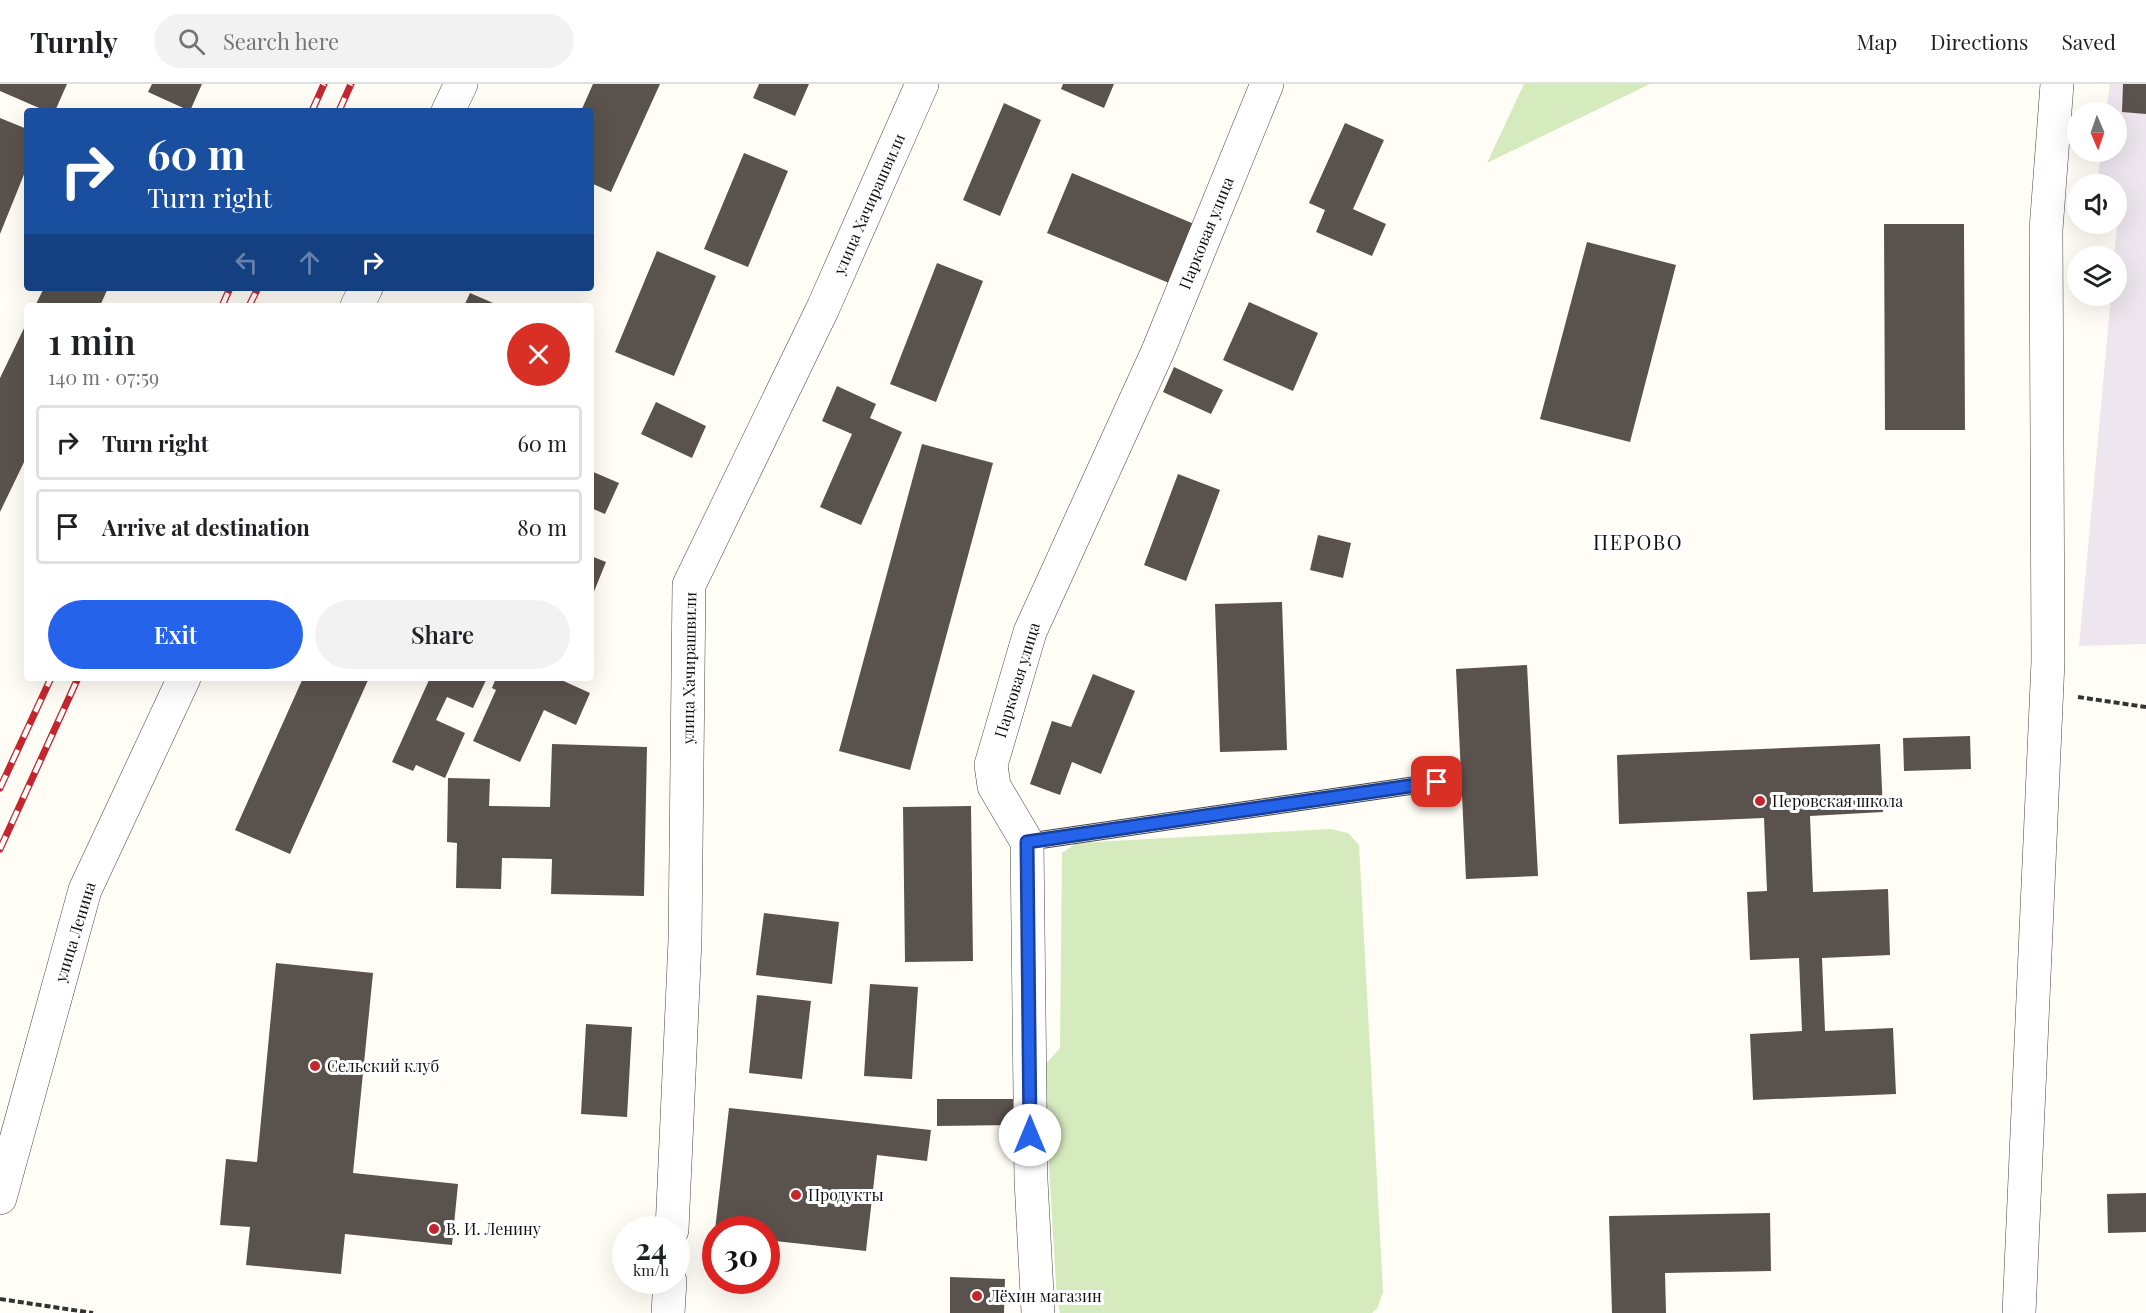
<!DOCTYPE html>
<meta charset="utf-8">
<style>
body{margin:0;font-family:"Playfair Display",serif;background:#f2f2f2;color:#202124;height:100vh;display:flex;flex-direction:column;font-size:22px;white-space:nowrap}
*{box-sizing:border-box;margin:0}
p{font-size:20px;color:#757577}
.icon{flex:none;width:33px;height:33px;fill:none;stroke:currentColor;stroke-width:2;stroke-linecap:round;stroke-linejoin:round}
.map{position:relative;flex:1;overflow:hidden}
.details{position:absolute;left:24px;top:219px;width:570px;height:378px;display:flex;flex-direction:column;background:#fff;border-radius:6px;box-shadow:0 6px 24px #0002}
.details>*{flex:none}
.hud{position:absolute;left:24px;top:24px;width:570px;height:183px;border-radius:6px;box-shadow:0 6px 24px #0002;background:#1a4fa0;color:#fff;overflow:hidden}
.needle{width:39px;rotate:178deg}
.buttons{position:absolute;left:2067px;top:18px;display:grid;gap:12px}
.buttons a{display:grid;place-items:center;width:60px;height:60px;border-radius:50%;background:#fff;box-shadow:0 6px 24px #0002;font-size:30px}
.speed{position:absolute;left:612px;top:1132px;display:flex;gap:12px;font-size:30px;font-weight:700;text-align:center}
.speed>*{display:grid;place-content:center;width:78px;height:78px;border-radius:50%;background:#fff;box-shadow:0 6px 24px #0002;line-height:1}
.speed small{font-size:15px;font-weight:400}
.speed .limit{border:9px solid #d22;background:#fff;color:#111}
.pin{position:absolute;display:grid;place-items:center;width:51px;height:51px;color:#fff;margin:-26px;border-radius:12px;box-shadow:0 3px 9px #0006}
.me{position:absolute;width:66px;margin:-33px;rotate:0deg;stroke-linejoin:round;filter:drop-shadow(0 0 4px #0008)}
.turn{display:flex;align-items:center;gap:21px;height:126px;padding:0 24px;font-size:27px}
.turn .icon{width:78px;height:78px;stroke-width:2.5}
.turn b{display:block;font-size:42px;line-height:51px}
.lanes{display:flex;align-items:center;height:57px;padding:0 24px;background:#0003;justify-content:center;gap:30px;direction:ltr}
.lanes .off{opacity:.35}
.round{display:grid;place-items:center;flex:none;width:63px;height:63px;border-radius:32px;background:#f2f2f2}
.summary{display:flex;align-items:center;justify-content:space-between;height:102px;padding:0 24px}
h1{font-size:36px;font-weight:600;line-height:45px}
.cta{display:flex;gap:12px;margin-top:auto;padding:12px 24px}
.cta a{flex:1;height:69px;border-radius:36px;background:#2563eb;color:#fff;font-size:24px;font-weight:600;line-height:69px;text-align:center}
.cta a+a{background:#f2f2f2;color:#202124}
ul{padding:0;list-style:none}
li{display:flex;align-items:center;gap:18px;height:75px;margin:0 12px 9px;padding:0 12px;border:3px solid #e0e0e0;border-radius:6px}
li div{flex:1}
li b{display:block;font-size:22px}
li em{font-style:normal}
header{display:flex;align-items:center;gap:36px;box-sizing:border-box;height:84px;padding:0 30px;background:#fff;border-bottom:2px solid #e0e0e0}
header strong{font-size:28px}
nav{display:flex;gap:33px;margin-inline-start:auto;font-size:21px}
.search{width:420px;height:54px;background:#f2f2f2;display:flex;align-items:center;gap:15px;box-sizing:border-box;padding:0 21px;border-radius:33px;color:#757577;font-size:22px}
.map>svg:first-child{display:block}
.industrial{fill:#eee6ef}
.green{fill:#d5ebbd}
.building{fill:#5a524d}
.lines{fill:none;stroke-linecap:round;stroke-linejoin:round}
.service-casing{stroke:#444;stroke-width:18}
.minor-casing{stroke:#444;stroke-width:34}
.tertiary-casing{stroke:#444;stroke-width:34}
.path{stroke:#333;stroke-width:4;stroke-dasharray:6 3;stroke-linecap:butt}
.service{stroke:#fff;stroke-width:16}
.minor{stroke:#fff;stroke-width:33}
.tertiary{stroke:#fff;stroke-width:33}
.rail-casing{stroke:#c4262e;stroke-width:7}
.rail{stroke:#fff;stroke-width:4.5;stroke-dasharray:14;stroke-linecap:butt}
.route-casing{stroke:#184099;stroke-width:15}
.route{stroke:#2563eb;stroke-width:10}
.poi-dot{fill:#c4262e;stroke:#fff;stroke-width:2}
.labels{text-anchor:middle;stroke-width:6;stroke-linejoin:round;paint-order:stroke}
.street-label{font-size:16px;fill:#111;stroke:#fff}
.poi-label{font-size:16px;fill:#111;stroke:#fff;text-anchor:start}
.quarter-label{font-size:20px;letter-spacing:1.5px;fill:#111;stroke:#fff}
</style>
<header>
<strong>Turnly</strong>
<div class="search"><svg class="icon" aria-label="search" viewBox="0 0 24 24"><circle cx="10" cy="10" r="6"/><path d="M15 15l6 6"/></svg>Search here</div>
<nav><a>Map</a><a>Directions</a><a>Saved</a></nav>
</header>
<div class="map">
<svg width="2146" height="1229" viewBox="0 0 2146 1229">
<rect width="100%" height="100%" fill="#fffdf5"/>
<path class="industrial" d="M2110,0H2146V560L2079,562L2111,212H2116V172H2114L2118,130L2116,100H2097L2101,68H2116V28H2106Z"/>
<path class="green" d="M1524,0H1650L1487,79Z
M1331,745L1348,749L1359,761L1383,1208L1378,1223L1372,1229H1060L1057,1216L1043,983L1060,964L1062,769L1076,759Z"/>
<path class="building" d="M0,0H67L55,27H46L0,7Z
M152,0H202L190,27L148,8Z
M593,0H660L611,108L591,99V27H581Z
M759,0H809L795,32L753,14Z
M1063,0H1114L1104,24L1061,5Z
M2123,0H2146V30L2122,28Z
M1004,19L1041,36L1000,132L963,116Z
M0,34L27,45V83L0,150Z
M1345,39L1384,56L1353,125L1386,140L1372,172L1316,148L1325,126L1309,119Z
M744,69L788,87L748,183L704,165Z
M1072,89L1199,142L1174,201L1047,149Z
M1884,140H1964L1965,346H1885Z
M1587,158L1676,181L1630,358L1540,335Z
M657,167L716,192L674,292L615,268Z
M937,179L983,197L936,318L890,300Z
M44,204H108L100,222H35Z
M470,209L500,222H464Z
M1249,218L1318,249L1293,307L1223,276Z
M27,238V372L0,428V294Z
M1174,283L1223,306L1211,330L1163,308Z
M837,302L876,320L870,334L902,348L861,441L820,423L852,350L822,337Z
M656,318L706,342L692,374L641,350Z
M922,360L993,379L910,686L839,667Z
M591,387L619,399L605,430L591,424Z
M1178,390L1220,406L1186,497L1144,481Z
M1318,451L1351,459L1343,494L1310,486Z
M591,472L606,478L591,515Z
M1282,518L1287,666L1220,668L1215,520Z
M1527,581L1538,792L1466,795L1456,585Z
M1093,590L1135,607L1101,690L1072,678L1060,711L1030,700L1052,637L1071,643Z
M303,594H369L290,770L235,746Z
M424,594H487L473,624L447,613L436,636L465,649L445,694L416,681L413,687L392,678L429,596Z
M496,594H557L590,609L576,641L544,626L520,678L473,657L496,606L492,604Z
M1970,652L1971,685L1904,687L1903,654Z
M552,660L647,663L644,812L551,810L552,775L502,774L501,805L456,804L457,759L447,758L448,694L490,695L489,722L550,723Z
M1880,660L1883,728L1810,732L1813,808L1888,805L1890,871L1822,874L1825,947L1893,944L1896,1010L1753,1016L1750,950L1802,947L1799,874L1750,876L1747,808L1767,807L1764,734L1619,740L1617,671Z
M971,722L973,877L905,878L903,723Z
M764,829L839,838L832,900L756,891Z
M276,879L373,889L353,1089L458,1100L452,1161L345,1150L341,1190L246,1181L250,1143L220,1141L226,1075L257,1078Z
M870,900L918,903L912,995L864,992Z
M757,911L811,917L802,995L749,989Z
M586,940L632,943L627,1033L581,1030Z
M937,1015H1013L1014,1041L937,1042Z
M729,1024L931,1046L927,1077L877,1071L866,1167L766,1156V1146H715Z
M2146,1109V1148L2108,1149L2107,1110Z
M1770,1129L1771,1187L1665,1189L1666,1229H1612L1609,1132Z
M950,1193L1005,1195L1004,1229H950Z"/>
<g class="lines">
<g class="service-casing">
<path id="service" d="M1027,758L1437,698"/>
</g>
<g class="minor-casing">
<path id="minor" d="M672,1146L685,856L689,501L823,224L922,0
M668,1229L670,1197
M1038,1229L1031,1096L1027,758L994,702L991,681L1030,548L1158,267L1267,0
M2019,1229L2048,577L2046,146L2057,0"/>
</g>
<g class="tertiary-casing">
<path id="tertiary" d="M448,27L461,0
M357,222L366,204
M0,1114L85,806L184,594"/>
</g>
<path class="path" d="M2078,613L2146,623
M0,1215L93,1229"/>
<use href="#service" class="service"/>
<use href="#minor" class="minor"/>
<use href="#tertiary" class="tertiary"/>
<g class="rail-casing">
<path id="rail" d="M312,27L324,0
M339,27L351,0
M222,222L230,204
M249,222L258,204
M0,704L51,594
M0,765L78,594"/>
</g>
<use href="#rail" class="rail"/>
</g>
<g class="lines">
<g class="route-casing">
<path id="route" d="M1030,1051L1027,758L1437,698"/>
</g>
<use href="#route" class="route"/>
</g>
<g class="poi-dot">
<circle cx="1760" cy="717" r="6"/>
<circle cx="315" cy="982" r="6"/>
<circle cx="796" cy="1111" r="6"/>
<circle cx="434" cy="1145" r="6"/>
<circle cx="977" cy="1212" r="6"/>
</g>
<g class="labels">
<g class="street-label">
<text transform="translate(869 120) rotate(-66)" y="6">улица Хачирашвили</text>
<text transform="translate(1206 149) rotate(-68)" y="6">Парковая улица</text>
<text transform="translate(689 584) rotate(-89)" y="6">улица Хачирашвили</text>
<text transform="translate(1017 596) rotate(-73)" y="6">Парковая улица</text>
<text transform="translate(75 848) rotate(-73)" y="6">улица Ленина</text>
</g>
<g class="poi-label">
<text x="1772" y="723">Перовская школа</text>
<text x="327" y="988">Сельский клуб</text>
<text x="808" y="1117">Продукты</text>
<text x="446" y="1151">В. И. Ленину</text>
<text x="989" y="1218">Лёхин магазин</text>
</g>
<g class="quarter-label">
<text x="1638" y="466">ПЕРОВО</text>
</g>
</g>
</svg>
<div class="buttons">
<a><svg class="needle" viewBox="-14 -14 28 28"><path d="M0-13l5 13h-10z" fill="#e53935"/><path d="M0 13l5-13h-10z" fill="#757577"/></svg></a>
<a><svg class="icon" aria-label="sound" viewBox="0 0 24 24"><path d="M4 9h4l5-4v14l-5-4H4zM17 9q2 3 0 6"/></svg></a>
<a><svg class="icon" aria-label="layers" viewBox="0 0 24 24"><path d="M12 4l9 5-9 5-9-5zM3 14l9 5 9-5"/></svg></a>
</div>
<div class="speed"><div>24<small>km/h</small></div><div class="limit">30</div></div>
<div class="pin" style="left:1437px;top:698px;background:#d93025"><svg class="icon" aria-label="arrive" viewBox="0 0 24 24"><path d="M6 21V4h12l-3 4 3 4H6"/></svg></div>
<svg class="me" style="left:1030px;top:1051px" viewBox="-20 -20 40 40"><circle r="19" fill="#fff"/><path d="M0-13L10 11 0 6-10 11z" fill="#2563eb"/></svg>
<div class="hud">
<div class="turn"><svg class="icon" aria-label="right" viewBox="0 0 24 24"><path d="M7 20v-9h11M14 6l5 5-5 5"/></svg><div><b>60 m</b>Turn right</div></div>
<div class="lanes"><svg class="icon off" aria-label="left" viewBox="0 0 24 24"><path d="M17 20v-9H6M10 6l-5 5 5 5"/></svg><svg class="icon off" aria-label="ahead" viewBox="0 0 24 24"><path d="M12 20V5M6 11l6-6 6 6"/></svg><svg class="icon" aria-label="right" viewBox="0 0 24 24"><path d="M7 20v-9h11M14 6l5 5-5 5"/></svg></div>
</div>
<section class="details">
<div class="summary"><div><h1>1 min</h1><p>140 m · 07:59</p></div><a class="round" style="background:#d93025;color:#fff"><svg class="icon" aria-label="close" viewBox="0 0 24 24"><path d="M6 6l12 12M18 6L6 18"/></svg></a></div>
<ul>
<li><svg class="icon" aria-label="right" viewBox="0 0 24 24"><path d="M7 20v-9h11M14 6l5 5-5 5"/></svg><div><b>Turn right</b></div><em>60 m</em></li>
<li><svg class="icon" aria-label="arrive" viewBox="0 0 24 24"><path d="M6 21V4h12l-3 4 3 4H6"/></svg><div><b>Arrive at destination</b></div><em>80 m</em></li>
</ul>
<div class="cta"><a>Exit</a><a>Share</a></div>
</section>
</div>
